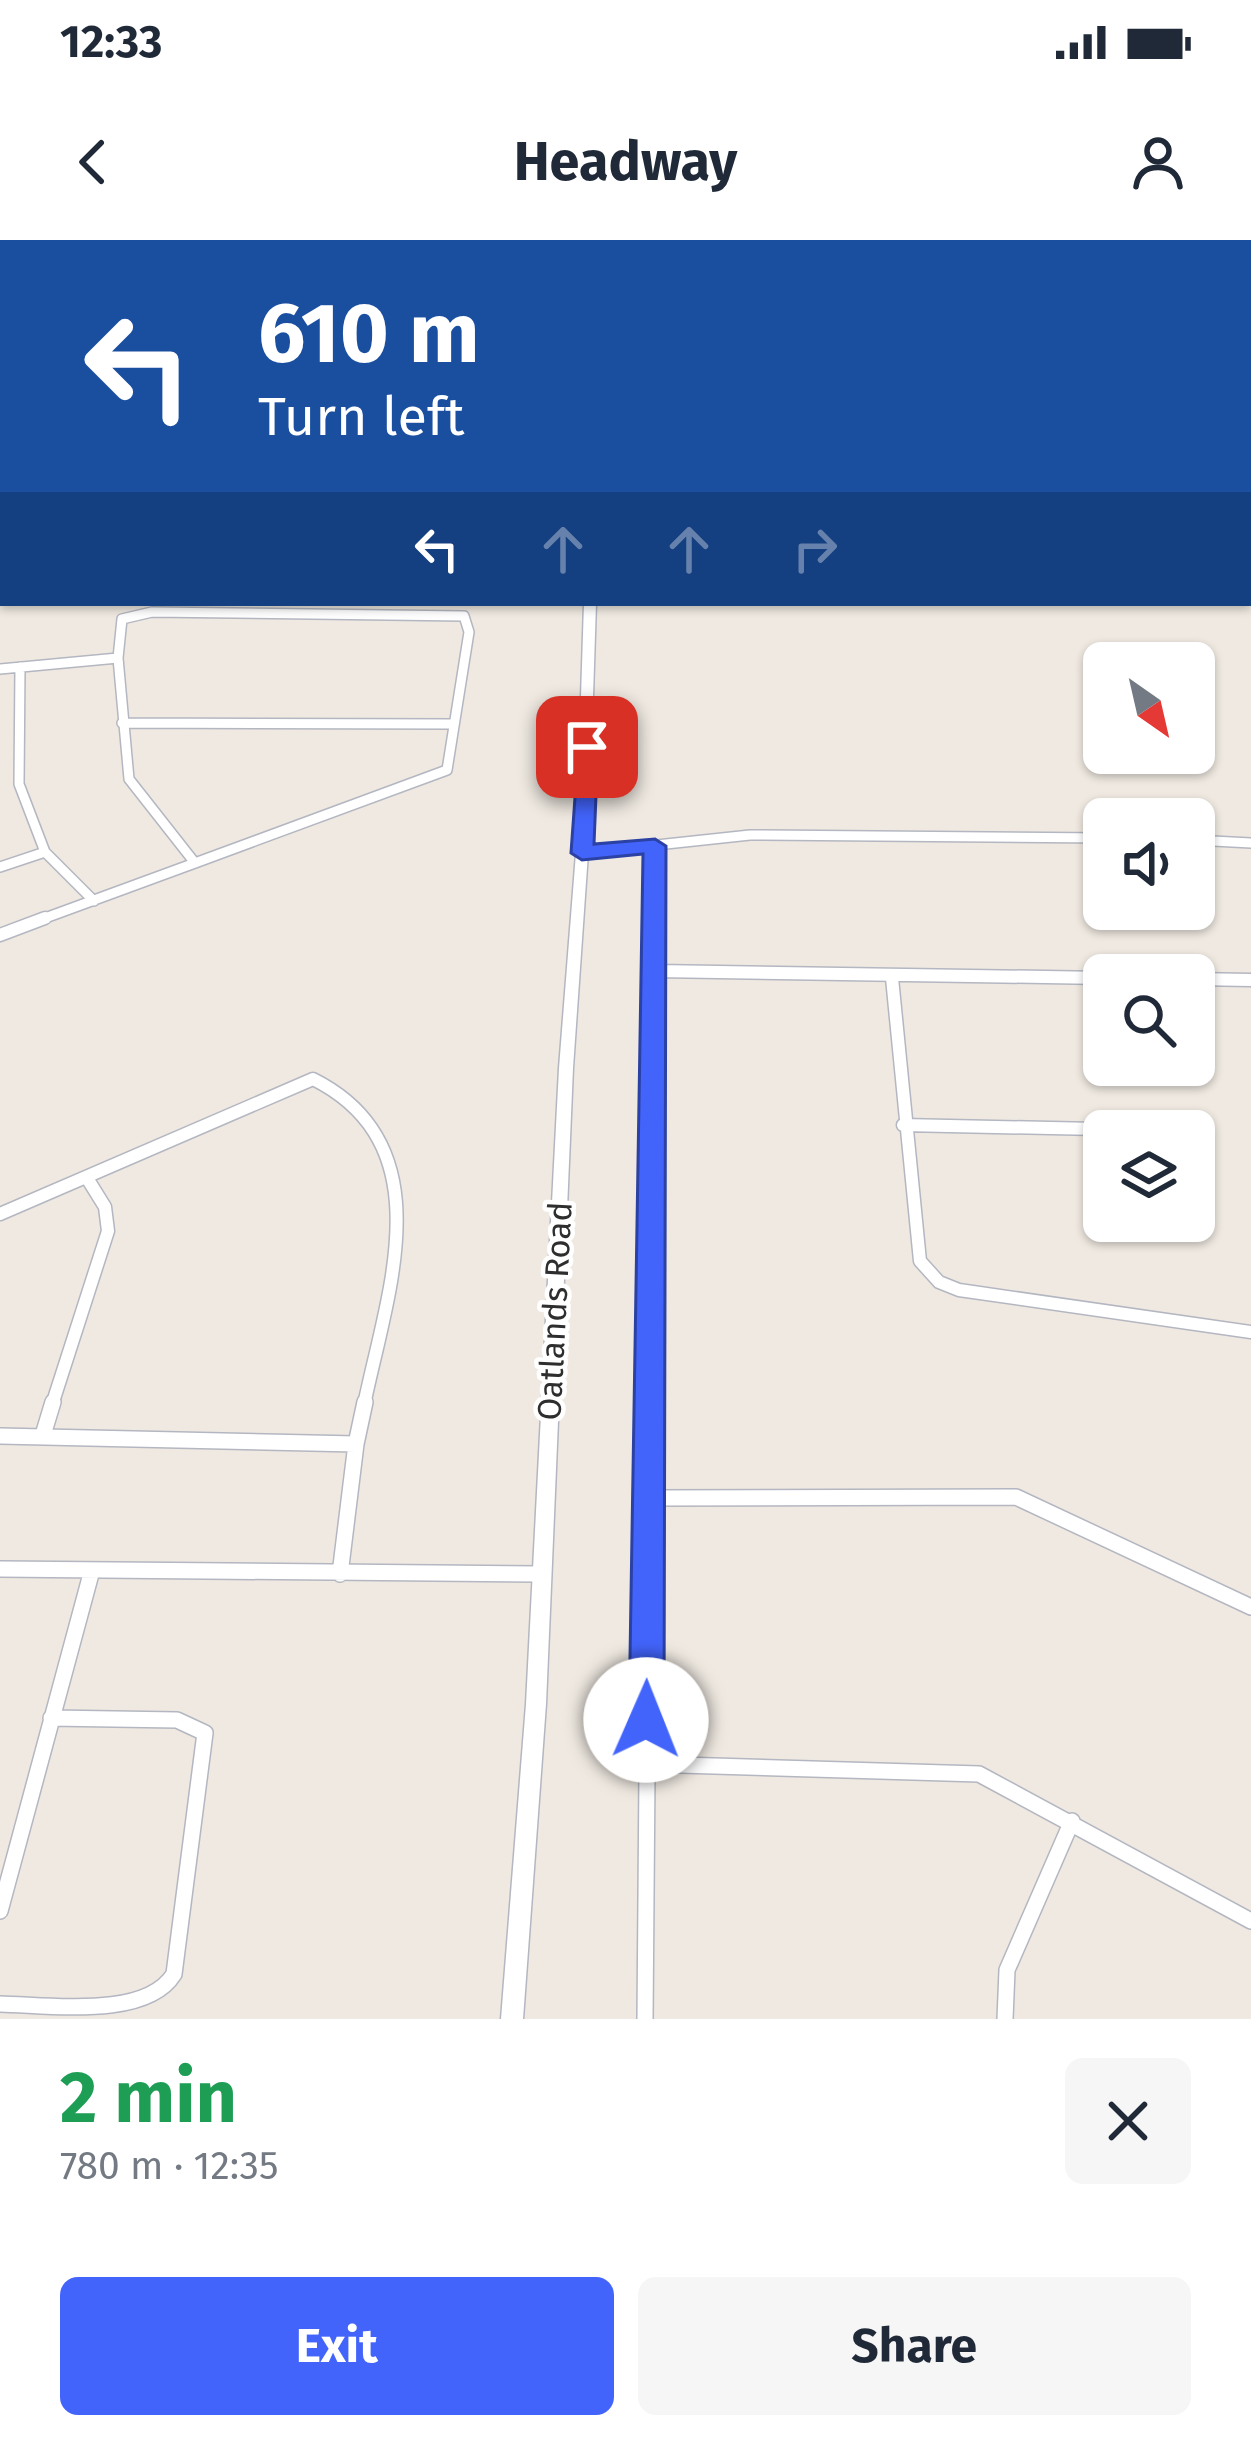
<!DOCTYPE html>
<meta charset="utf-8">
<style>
body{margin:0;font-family:"Fira Sans",sans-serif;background:#f6f6f7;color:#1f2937;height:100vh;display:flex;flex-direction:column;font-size:45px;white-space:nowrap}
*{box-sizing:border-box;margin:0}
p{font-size:39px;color:#747a83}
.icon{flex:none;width:66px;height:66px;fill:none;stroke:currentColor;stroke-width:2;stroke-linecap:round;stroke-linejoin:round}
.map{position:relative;height:1779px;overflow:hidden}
.drawer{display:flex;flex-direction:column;background:#fff;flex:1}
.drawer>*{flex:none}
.guide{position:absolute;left:0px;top:0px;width:1251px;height:366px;box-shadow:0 3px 9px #0004;background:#1a4fa0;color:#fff;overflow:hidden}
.needle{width:78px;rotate:146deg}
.buttons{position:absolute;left:1083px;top:402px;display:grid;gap:24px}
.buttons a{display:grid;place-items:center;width:132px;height:132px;border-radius:18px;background:#fff;box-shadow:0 3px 9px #0004;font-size:60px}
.pin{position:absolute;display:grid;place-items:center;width:102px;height:102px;color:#fff;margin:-51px;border-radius:24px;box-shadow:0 6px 18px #0006}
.me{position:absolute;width:132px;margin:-66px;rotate:1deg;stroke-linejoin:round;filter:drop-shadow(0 0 9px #0008)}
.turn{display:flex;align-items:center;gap:42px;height:252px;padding:0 60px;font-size:54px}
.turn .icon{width:156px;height:156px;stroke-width:2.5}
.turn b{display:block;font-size:84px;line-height:102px}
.lanes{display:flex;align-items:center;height:114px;padding:0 60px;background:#0003;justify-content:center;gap:60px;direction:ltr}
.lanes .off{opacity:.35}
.round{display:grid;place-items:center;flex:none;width:126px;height:126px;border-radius:18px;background:#f6f6f7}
.head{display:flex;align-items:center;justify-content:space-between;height:204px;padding:0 60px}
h1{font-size:72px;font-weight:700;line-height:90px;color:#1e9e55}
.primary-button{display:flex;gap:24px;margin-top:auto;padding:24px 60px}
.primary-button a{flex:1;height:138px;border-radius:18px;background:#4264fb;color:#fff;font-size:48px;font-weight:700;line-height:138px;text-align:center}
.primary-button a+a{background:#f6f6f7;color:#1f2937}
.status{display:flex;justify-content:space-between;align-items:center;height:84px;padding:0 60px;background:#fff;direction:ltr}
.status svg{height:33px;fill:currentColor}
header{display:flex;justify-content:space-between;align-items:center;height:156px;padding:0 60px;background:#fff;font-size:54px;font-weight:700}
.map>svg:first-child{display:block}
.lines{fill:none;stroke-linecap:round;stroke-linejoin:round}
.minor-far3-casing{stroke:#b4b7c1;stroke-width:9}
.minor-far2-casing{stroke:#b4b7c1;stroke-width:12}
.minor-far1-casing{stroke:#b4b7c1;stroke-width:15}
.minor-casing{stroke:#b4b7c1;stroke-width:18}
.tertiary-casing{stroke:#b4b7c1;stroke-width:3}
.minor-far3{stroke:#fff;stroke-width:8}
.minor-far2{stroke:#fff;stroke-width:9}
.minor-far1{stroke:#fff;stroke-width:12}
.minor{stroke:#fff;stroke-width:15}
.tertiary{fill:#fff;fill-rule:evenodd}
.route{fill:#4264fb;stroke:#2b41a3;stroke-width:3}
.labels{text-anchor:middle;stroke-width:9;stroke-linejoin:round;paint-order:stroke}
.street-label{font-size:33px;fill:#2e2e2e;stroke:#fff}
</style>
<div class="status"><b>12:33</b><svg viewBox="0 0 49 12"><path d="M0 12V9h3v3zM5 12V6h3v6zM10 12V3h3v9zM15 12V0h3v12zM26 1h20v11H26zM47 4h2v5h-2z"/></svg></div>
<header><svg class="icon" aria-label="back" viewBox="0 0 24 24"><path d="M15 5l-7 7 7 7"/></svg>Headway<svg class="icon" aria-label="person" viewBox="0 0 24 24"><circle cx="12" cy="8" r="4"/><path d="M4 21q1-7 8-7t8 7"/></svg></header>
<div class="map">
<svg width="1251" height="1779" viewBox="0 0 1251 1779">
<rect width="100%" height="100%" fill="#efe9e1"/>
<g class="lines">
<g class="minor-far3-casing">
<path id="minor-far3" d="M39,2L52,0"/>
</g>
<g class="minor-far2-casing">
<path id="minor-far2" d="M152,372L464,376L469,392L447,530L195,623L129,539L118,418L122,379Z
M20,427L19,544L45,612
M0,429L118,418
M122,483L454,484
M1194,600L1251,603
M582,613L750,595L1104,598
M0,627L45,612L94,661
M37,681L195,623
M653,681L654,606"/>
</g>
<g class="minor-far1-casing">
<path id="minor-far1" d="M0,695L45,678
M657,731L1104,738
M892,738L920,1021L939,1042L959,1050L1251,1092
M1194,739L1251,740
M903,885L1191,891
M0,974L313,839C445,905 387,1053 364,1165
M52,1165L108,991L105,967L87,938
M650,1165L653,678"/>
</g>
<g class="minor-casing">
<path id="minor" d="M43,1195L53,1162
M0,1196L356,1204L340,1334
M356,1204L365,1162
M650,1258L1016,1257L1251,1367
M0,1329L539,1334
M647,1524L979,1534L1251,1681
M0,1671L91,1334
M0,1764C52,1765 146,1779 174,1734L205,1493L177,1480L51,1478
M645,1779L650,1162
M1005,1779L1007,1730L1072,1581"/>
</g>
<g class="tertiary-casing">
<path id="tertiary" d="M757,0H767L764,3H754Z
M584,363H596L588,613L573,828L546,1464L523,1779H501L526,1464L559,828L576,613Z"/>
</g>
<use href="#minor-far3" class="minor-far3"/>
<use href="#minor-far2" class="minor-far2"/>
<use href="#minor-far1" class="minor-far1"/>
<use href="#minor" class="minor"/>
<use href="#tertiary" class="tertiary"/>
</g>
<path class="route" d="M579,502L598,507L594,604L655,599L666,606L664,1480L659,1491L646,1496L634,1491L629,1480L643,614L582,620L571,613Z"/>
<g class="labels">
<g class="street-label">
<text transform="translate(554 1071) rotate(-87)" y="12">Oatlands Road</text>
</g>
</g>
</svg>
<div class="buttons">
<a><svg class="needle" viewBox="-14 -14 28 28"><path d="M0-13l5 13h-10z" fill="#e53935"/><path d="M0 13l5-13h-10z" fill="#747a83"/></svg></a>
<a><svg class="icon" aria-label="sound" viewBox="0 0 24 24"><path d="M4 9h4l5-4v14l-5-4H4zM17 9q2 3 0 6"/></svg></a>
<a><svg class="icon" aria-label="search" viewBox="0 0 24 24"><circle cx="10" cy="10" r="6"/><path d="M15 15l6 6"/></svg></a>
<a><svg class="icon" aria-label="layers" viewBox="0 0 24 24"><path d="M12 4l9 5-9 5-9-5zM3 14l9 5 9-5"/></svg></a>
</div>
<div class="pin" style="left:587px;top:507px;background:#d93025"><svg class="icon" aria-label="arrive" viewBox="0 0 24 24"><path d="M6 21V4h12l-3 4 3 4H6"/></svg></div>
<svg class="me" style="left:646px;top:1480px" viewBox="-20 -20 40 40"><circle r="19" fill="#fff"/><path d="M0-13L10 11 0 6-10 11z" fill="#4264fb"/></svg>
<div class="guide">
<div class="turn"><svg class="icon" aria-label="left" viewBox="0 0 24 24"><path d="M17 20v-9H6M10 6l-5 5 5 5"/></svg><div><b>610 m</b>Turn left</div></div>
<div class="lanes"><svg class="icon" aria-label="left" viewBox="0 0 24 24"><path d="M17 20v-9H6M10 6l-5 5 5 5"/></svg><svg class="icon off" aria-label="ahead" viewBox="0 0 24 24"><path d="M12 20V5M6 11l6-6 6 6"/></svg><svg class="icon off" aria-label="ahead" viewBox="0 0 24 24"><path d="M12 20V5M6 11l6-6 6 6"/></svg><svg class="icon off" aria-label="right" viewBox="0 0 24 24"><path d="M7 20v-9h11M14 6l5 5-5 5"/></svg></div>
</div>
</div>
<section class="drawer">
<div class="head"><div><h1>2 min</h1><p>780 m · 12:35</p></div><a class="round"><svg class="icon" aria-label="close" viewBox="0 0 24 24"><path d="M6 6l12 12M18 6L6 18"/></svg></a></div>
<div class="primary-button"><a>Exit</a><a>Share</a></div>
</section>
